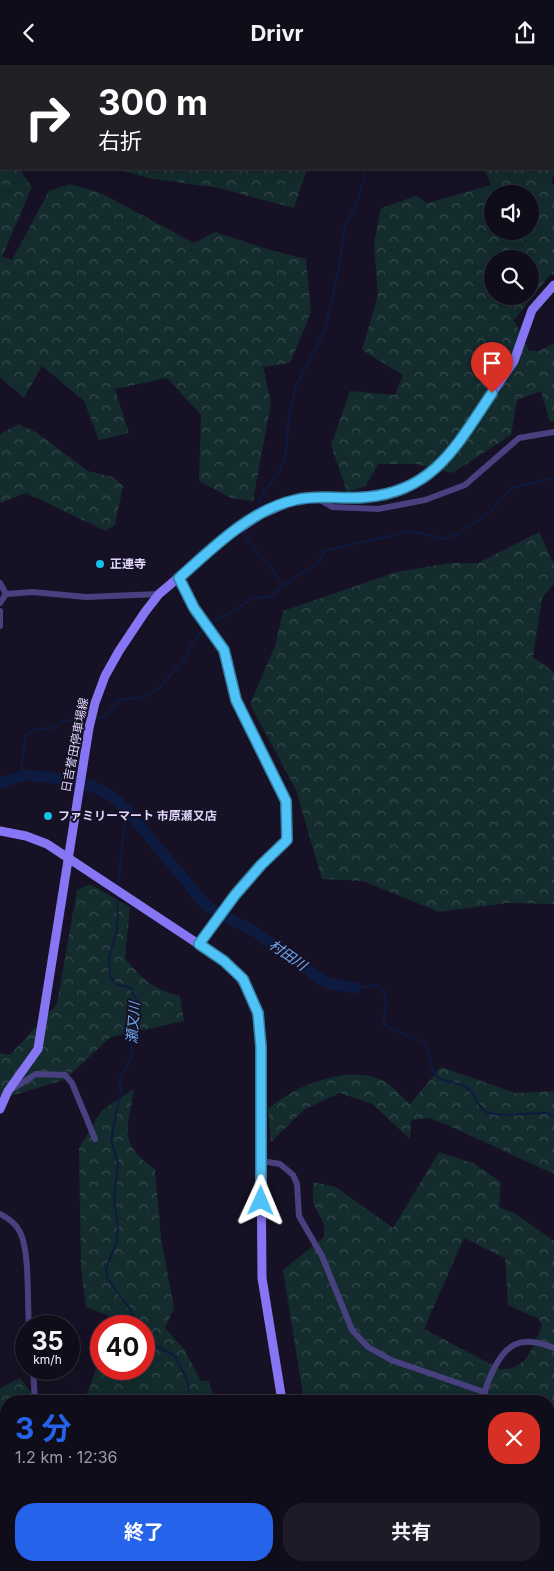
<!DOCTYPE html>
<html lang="ja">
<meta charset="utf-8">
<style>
body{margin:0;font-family:Inter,"Noto Sans JP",sans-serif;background:#1e1b28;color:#f1f3f6;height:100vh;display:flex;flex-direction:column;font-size:19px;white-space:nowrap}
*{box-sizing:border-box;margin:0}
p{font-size:16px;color:#9c9ca3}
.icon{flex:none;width:28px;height:28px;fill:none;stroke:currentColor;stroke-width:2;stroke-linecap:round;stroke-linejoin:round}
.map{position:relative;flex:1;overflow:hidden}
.drawer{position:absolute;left:0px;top:1330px;width:555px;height:176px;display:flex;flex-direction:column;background:#100d1b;border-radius:20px 20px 0 0;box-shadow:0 5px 20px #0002,0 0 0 1px #302d3a}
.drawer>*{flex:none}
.top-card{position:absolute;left:0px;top:0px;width:555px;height:105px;box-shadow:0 5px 20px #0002,0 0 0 1px #302d3a;background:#202124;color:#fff;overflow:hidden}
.buttons{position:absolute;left:484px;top:120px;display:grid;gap:10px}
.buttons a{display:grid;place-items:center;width:55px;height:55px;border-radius:50%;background:#100d1b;box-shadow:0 5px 20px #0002,0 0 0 1px #302d3a;font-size:25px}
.speed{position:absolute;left:15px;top:1250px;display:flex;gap:10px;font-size:25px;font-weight:700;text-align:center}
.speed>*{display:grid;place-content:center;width:65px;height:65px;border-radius:50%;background:#100d1b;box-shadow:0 5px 20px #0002,0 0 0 1px #302d3a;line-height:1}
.speed small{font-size:12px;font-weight:400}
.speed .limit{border:8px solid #d22;background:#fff;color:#111}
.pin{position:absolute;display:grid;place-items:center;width:42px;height:42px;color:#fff;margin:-51px -21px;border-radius:50% 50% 50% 0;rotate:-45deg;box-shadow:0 0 5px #0007}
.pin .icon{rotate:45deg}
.me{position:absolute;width:55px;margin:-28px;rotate:1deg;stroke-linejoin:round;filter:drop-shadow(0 0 4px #0008)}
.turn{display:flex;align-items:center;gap:18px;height:105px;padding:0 15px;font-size:22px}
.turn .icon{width:65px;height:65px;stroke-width:2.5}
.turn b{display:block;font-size:35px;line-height:42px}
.round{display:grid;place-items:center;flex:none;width:52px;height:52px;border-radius:20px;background:#1e1b28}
.summary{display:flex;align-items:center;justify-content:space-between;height:85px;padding:0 15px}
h1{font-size:30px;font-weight:700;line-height:38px;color:#2563eb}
.button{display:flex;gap:10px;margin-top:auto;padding:10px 15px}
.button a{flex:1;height:58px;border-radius:20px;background:#2563eb;color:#fff;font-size:20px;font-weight:700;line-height:58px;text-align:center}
.button a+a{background:#1e1b28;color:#f1f3f6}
header{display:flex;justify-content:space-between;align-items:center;height:65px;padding:0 15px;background:#100d1b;font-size:22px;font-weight:700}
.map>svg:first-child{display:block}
.forest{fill:url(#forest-crowns);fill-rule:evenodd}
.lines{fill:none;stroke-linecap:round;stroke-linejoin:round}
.stream{stroke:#0e1b40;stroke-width:2}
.river{stroke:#0e1b40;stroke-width:11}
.street{stroke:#494080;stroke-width:6}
.secondary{stroke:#8676f4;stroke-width:9}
.route-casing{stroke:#337fa1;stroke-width:12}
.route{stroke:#4fc3f7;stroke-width:9}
.poi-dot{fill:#13c0ec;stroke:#161124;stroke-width:2}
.labels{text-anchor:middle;stroke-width:4;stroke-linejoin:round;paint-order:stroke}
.poi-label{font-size:12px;font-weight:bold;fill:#dfd7fc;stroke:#161124;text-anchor:start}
.street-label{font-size:12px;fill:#dfd7fc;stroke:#161124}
.water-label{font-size:14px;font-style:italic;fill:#6ea8f3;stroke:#161124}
</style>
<header><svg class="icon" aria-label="back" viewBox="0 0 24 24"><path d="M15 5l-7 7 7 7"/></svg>Drivr<svg class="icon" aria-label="share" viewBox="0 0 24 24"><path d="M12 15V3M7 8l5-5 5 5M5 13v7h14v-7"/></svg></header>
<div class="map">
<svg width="554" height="1506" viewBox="0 0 554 1506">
<defs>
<pattern id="forest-crowns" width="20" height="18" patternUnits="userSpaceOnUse" patternTransform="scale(1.25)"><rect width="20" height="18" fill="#142c2e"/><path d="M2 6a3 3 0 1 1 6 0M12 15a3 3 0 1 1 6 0" fill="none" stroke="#364a4d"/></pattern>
</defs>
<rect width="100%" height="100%" fill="#161124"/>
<path class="forest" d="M0,0H360L1,1L0,67Z
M441,0H554V110L551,117L554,121V209L549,211L514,255L529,286H539L554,278V356L550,357L541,326L517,335L511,370L452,408L416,399H378L366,421L347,427L331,380L350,326L395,330L403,310L362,285L378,230L374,179L381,143L416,131L427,138L491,120L484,104H554V1H439ZM492,129H530V166H492ZM492,194H530V231H492Z
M0,88L1,104H19L32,122L2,192L12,195L49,126L69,119L101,128L194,178L215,167L267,184L306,194L311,247L290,298L263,302L271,338L253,436L231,433L199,416L201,350L167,313L115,324L129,368L99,375L84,336L42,301L24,333L0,312Z
M114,104H307L294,143L218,123L148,113Z
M19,359L39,369L88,406L113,412L123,421L115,460L106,466L26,428L0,438V369Z
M539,467L554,499V519L542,533L533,592L554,607V839L508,838L439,847L363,816L322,814L296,725L250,639L275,581L283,546L396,507L450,498H478Z
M90,819L130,842L125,893C144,916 151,923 180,931L184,956L111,972L64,1015L0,1034V988L10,990L57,939L77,825Z
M441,1002L516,1028L554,1026V1109L445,1059L428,1053L411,1055L410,1074L372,1039L340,1028L305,1044L271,1077L268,1044C296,1020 355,995 390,1020C397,1025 403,1033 410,1039Z
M134,1024C128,1064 117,1078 155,1104L161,1172L174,1243L165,1263L184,1284L201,1316H209L215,1336H79L88,1327L101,1290V1304H144V1261H117L116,1254L86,1242L81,1203L79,1083L102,1045Z
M439,1087L473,1098L501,1117L499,1142L516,1149L554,1176V1506H475L477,1500H549V1336H304L283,1205L324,1172V1159L313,1138V1117L336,1122L393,1163ZM464,1173L505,1193L508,1240L539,1254L542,1261C532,1283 528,1305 500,1304L424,1264Z
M20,1313L36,1333V1336H6V1398L0,1399V1323Z"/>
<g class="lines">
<path class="stream" d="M255,449L265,425L278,410L286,387L289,350L296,321L325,264L339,204L345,160L357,139L366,104
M248,462L244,470L284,520
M95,653H103L119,635L144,632L159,623L188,590L191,580L208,558L221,553L254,533L270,532L284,520L319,497L324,486L411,466L443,474L458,469L491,446L512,423L554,413
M26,710L21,700L26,671L33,665L54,663L63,656L87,653
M118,822L126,744
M118,829L117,866L109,893L110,911L116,919L131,923L137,936L130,972L132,991L119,1015L121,1024L111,1075L118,1098L114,1135L118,1163L116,1179L106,1203L107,1213L130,1244L136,1261
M355,923L378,920C392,931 383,943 384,959C396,970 417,970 424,979C431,988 429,998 434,1007C439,1018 455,1016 464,1021C474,1026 476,1038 483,1045C493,1054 532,1047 547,1048L554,1052
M144,1274L175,1291L188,1317L190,1336
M262,1500L265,1506"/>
<path class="river" d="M0,718L26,710L72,715L96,723L114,733L126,744L204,838L215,846L257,868L322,915L331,919L355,923"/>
<path class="street" d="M317,433L332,442L378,444L425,435L465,420L519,373L554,367
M179,513L193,543L224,585L236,635L286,736L287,775L261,800L235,831L199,879
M0,518L6,529
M0,538L6,529L32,527L86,532L159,529
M0,546V561
M11,1025L36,1009L65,1010L72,1018L95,1074
M262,1096L280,1099L293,1110L297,1119L299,1151L322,1191L352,1265L368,1282L391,1295L484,1327
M0,1149C8,1153 16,1159 20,1167C30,1186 27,1238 29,1261
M33,1304L35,1336
M484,1336C484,1326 487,1319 491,1310C505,1278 521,1269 554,1283
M0,1437L6,1431
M79,1500L90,1506
M113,1506L132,1500
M418,1506L421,1500"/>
<path class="secondary" d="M0,766L26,771L47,779L224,896C246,916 256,936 260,965L262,1213L282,1336
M0,1044L8,1026L38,984L89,663L95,638L105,611L119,586L145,547L159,529L225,473L260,450L294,435L315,432L366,433L400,426L425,413L449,391L514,296L532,245L554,220
M376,1500L396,1506"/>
</g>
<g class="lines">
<g class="route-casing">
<path id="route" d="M261,1136V982L258,948L243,914L224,896L199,879L235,830L261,800L287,775L286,736L236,635L224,585L194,543L179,513C213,483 250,445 295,435C319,429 343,435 367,432C435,426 458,378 492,328"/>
</g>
<use href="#route" class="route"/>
</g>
<g class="poi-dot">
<circle cx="100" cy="499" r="5"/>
<circle cx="48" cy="751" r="5"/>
</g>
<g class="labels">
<g class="poi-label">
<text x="110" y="503">正連寺</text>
<text x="58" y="755">ファミリーマート 市原瀬又店</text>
</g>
<g class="street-label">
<text transform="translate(75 680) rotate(-79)" y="4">日吉誉田停車場線</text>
</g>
<g class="water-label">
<text transform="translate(288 890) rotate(35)" y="5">村田川</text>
<text transform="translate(133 958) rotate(-86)" y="5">瀬又川</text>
</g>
</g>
</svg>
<div class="buttons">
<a><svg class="icon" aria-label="sound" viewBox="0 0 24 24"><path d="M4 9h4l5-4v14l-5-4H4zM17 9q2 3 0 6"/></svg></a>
<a><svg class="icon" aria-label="search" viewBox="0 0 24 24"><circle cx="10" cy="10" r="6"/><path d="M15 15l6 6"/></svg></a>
</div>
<div class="speed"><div>35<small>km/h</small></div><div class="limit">40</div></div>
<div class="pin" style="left:492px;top:328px;background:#d93025"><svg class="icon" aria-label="arrive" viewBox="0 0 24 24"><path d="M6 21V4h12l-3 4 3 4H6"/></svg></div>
<svg class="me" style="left:261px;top:1136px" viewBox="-20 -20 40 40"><path d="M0-17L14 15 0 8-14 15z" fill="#4fc3f7" stroke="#fff" stroke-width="4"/></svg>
<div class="top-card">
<div class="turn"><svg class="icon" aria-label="right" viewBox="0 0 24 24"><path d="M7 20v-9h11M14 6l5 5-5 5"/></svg><div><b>300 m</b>右折</div></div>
</div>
<section class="drawer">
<div class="summary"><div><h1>3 分</h1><p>1.2 km · 12:36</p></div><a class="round" style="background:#d93025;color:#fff"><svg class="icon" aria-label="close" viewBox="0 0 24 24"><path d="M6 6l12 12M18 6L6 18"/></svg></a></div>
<div class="button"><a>終了</a><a>共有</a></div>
</section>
</div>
